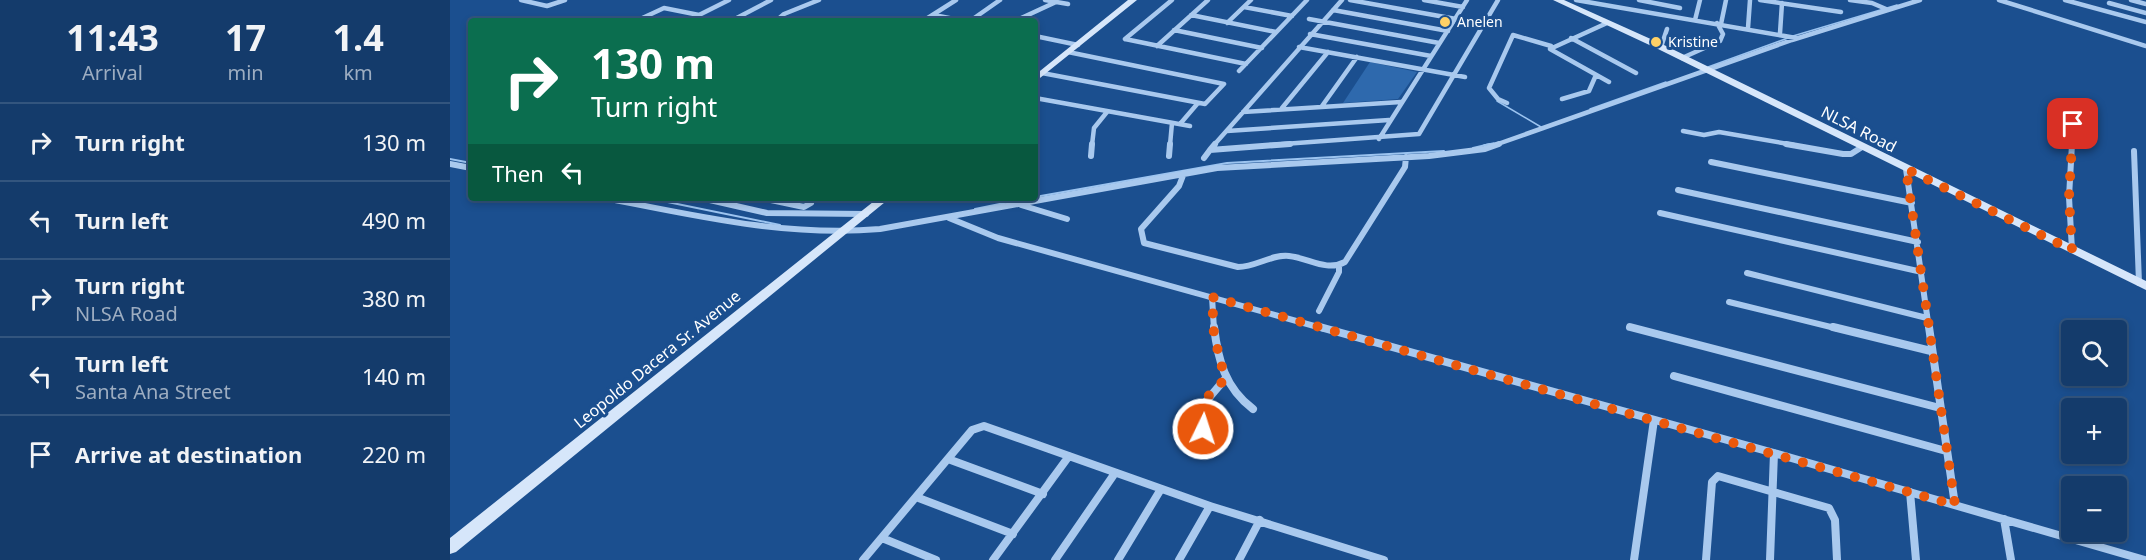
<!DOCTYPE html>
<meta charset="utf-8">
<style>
body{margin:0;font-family:"Noto Sans",sans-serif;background:#214673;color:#f1f3f6;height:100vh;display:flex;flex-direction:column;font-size:22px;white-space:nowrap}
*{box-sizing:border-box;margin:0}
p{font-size:20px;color:#9dadc1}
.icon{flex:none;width:33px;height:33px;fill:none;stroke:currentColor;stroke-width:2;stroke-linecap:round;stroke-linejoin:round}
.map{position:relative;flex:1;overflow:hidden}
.details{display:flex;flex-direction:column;background:#143b6b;width:450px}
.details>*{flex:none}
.banner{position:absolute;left:18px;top:18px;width:570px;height:183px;border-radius:6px;box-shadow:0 3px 9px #0003,0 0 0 2px #33557e;background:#0b6e4f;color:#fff;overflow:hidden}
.fabs{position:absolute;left:1611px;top:320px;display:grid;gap:12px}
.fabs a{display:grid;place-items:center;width:66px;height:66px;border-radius:6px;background:#143b6b;box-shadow:0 3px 9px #0003,0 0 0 2px #33557e;font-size:30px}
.pin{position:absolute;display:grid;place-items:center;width:51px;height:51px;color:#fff;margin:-26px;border-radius:12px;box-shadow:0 3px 9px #0006}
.me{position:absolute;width:66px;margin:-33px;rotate:4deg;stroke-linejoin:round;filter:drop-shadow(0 0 4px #0008)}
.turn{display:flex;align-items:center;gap:21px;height:126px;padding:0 24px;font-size:27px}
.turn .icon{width:78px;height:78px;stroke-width:2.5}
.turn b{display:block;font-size:42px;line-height:51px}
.then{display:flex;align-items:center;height:57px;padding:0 24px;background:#0003;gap:12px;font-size:22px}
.eta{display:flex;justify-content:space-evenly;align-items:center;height:102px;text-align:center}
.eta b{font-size:36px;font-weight:700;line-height:42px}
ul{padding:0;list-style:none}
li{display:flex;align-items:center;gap:18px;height:78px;padding:0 24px;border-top:2px solid #33557e}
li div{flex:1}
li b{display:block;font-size:22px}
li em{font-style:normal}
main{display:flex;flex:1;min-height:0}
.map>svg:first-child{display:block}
.green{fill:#2e69ad}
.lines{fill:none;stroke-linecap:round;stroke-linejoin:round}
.stream-far1{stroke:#9cc4f0;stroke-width:1.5}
.stream{stroke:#9cc4f0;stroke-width:2}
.street-far2{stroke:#a9c9ee;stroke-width:4.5}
.street-far1{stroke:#a9c9ee;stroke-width:6}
.street{stroke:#a9c9ee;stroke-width:8}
.secondary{fill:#d6e6fa;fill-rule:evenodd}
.route{stroke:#ea580c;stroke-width:10;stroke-dasharray:0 18}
.poi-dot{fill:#ffd166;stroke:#1b4f8f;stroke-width:2}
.labels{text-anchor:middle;stroke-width:6;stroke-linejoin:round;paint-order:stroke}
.far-poi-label{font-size:14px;fill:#fff;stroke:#1b4f8f;text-anchor:start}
.street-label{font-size:16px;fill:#fff;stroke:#1b4f8f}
</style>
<main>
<section class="details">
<div class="eta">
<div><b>11:43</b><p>Arrival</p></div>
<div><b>17</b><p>min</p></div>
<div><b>1.4</b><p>km</p></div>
</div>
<ul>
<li><svg class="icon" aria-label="right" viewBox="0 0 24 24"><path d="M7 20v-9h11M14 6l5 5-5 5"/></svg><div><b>Turn right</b></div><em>130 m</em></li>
<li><svg class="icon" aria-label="left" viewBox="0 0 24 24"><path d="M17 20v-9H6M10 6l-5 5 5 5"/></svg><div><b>Turn left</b></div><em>490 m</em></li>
<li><svg class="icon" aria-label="right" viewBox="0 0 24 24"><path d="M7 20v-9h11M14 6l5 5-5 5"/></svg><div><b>Turn right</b><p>NLSA Road</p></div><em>380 m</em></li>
<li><svg class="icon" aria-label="left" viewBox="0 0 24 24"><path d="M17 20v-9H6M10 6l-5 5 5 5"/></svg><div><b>Turn left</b><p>Santa Ana Street</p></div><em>140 m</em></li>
<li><svg class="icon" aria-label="arrive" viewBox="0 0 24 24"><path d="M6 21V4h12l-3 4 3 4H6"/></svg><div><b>Arrive at destination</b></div><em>220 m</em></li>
</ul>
</section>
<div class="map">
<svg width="1696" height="560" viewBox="0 0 1696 560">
<rect width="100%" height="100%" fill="#1b4f8f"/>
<path class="green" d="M920,62L967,72L948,99L893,103Z"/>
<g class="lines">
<path class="stream-far1" d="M1343,36L1447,5
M1258,67L1338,38
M1047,101L1091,127
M1140,109L1216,82
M1034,145L1044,143"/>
<path class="stream" d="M1023,148L1040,144
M0,159L21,163
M585,197L777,163L994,151
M198,198L330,225
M525,209L579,198"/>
<path class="street-far2" d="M71,0L97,6L115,0
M595,0L618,4
M900,0L1006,19
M974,0L1013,7
M1126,0L1346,38
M1189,0L1230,8
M1310,0L1391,12
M1400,0L1422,3L1436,9
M1549,0L1696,46
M1615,0L1696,22
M1681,0L1696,4
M1659,3L1696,13
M794,7L842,16
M883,10L998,31
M484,15L514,21
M741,15L826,32
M859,19L989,43
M1245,20L1250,0
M186,21L214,8L249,15
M237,21L279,0
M281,21L321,0
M326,21L334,14L369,0
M473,21L506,0
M520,21L550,0
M565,21L606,2
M777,23L801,0
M1157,23L1100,49L1159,82
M1271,24L1276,0
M1298,28L1300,0
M724,30L812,48
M1330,33L1332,3
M860,34L981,56
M585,36L628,45
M1121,38L1186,73
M675,39L796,64
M675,39L722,0
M707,46L758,0
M849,47L1015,77
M1211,47L1217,29
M1232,58L1270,41L1273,34L1267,23
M789,71L857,0
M592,73L755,104L774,84L618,52
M585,98L740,126
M1112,99L1139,91L1146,75
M1057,103L1048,99L1039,88L1063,35L1101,46
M872,106L907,57
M832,108L878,52
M793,112L951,102
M730,124L748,103
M777,131L939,120
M1233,131L1254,135L1269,132L1344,145
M929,139L1017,0
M642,145L644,128L657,112
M720,145L722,123
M764,145L892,0
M820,145L969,134L1048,0
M1045,145L1342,40L1470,0
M1622,145L1623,124"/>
<path class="street-far1" d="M765,144L760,150L840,144
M1336,144L1393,154H1401L1412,147
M1622,144L1619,197L1622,250
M1684,151L1689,283
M641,156L642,144
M719,156L720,144
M754,158L760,150
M1261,162L1462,203
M0,164L21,168
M1456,169L1479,329
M734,173L729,186L691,229L694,243L788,267C806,267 822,254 839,256C859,258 876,272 895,262L955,167L956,157
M1228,190L1468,242
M155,198C247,216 336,237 430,229L767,168L979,156L1035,149L1049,144
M251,198L317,213L416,214
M311,198L354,207L361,203
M571,205L617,219
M1210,213L1472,272
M499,218L548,238L875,329
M1297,273L1477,318
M762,297L764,329
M1279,302L1389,329
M869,311L889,272V266
M1180,327L1186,329"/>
<path class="street" d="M764,327C768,360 775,388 803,409
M870,327L1324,453L1695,560
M1180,327L1490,408
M1383,327L1481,351
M1479,327L1505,505
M1224,376L1496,451
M753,429L752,406L775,379
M498,459L593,494
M1460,492L1466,560
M466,497L563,534
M1554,519L1561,560
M432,538L486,560
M413,560L522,430L534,426L760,506L934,560
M543,560L619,456
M605,560L665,473
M668,560L711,489
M729,560L760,506
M789,560L810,520
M1184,560L1204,420
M1256,560L1262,482L1268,476L1379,508L1385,520L1387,560
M1320,560L1324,453"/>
<path class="secondary" d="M678,0H687L585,82V75Z
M1103,0H1114L1214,45L1696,281V290L1208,49Z
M428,198H440L6,552L0,554V538Z"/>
</g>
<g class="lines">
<path class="route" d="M753,429C745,403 758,397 775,379L764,335L762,297L1505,505L1456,169L1622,250L1619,197L1623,124"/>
</g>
<g class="poi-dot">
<circle cx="995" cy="22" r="6"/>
<circle cx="1206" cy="42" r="6"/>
</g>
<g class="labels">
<g class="far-poi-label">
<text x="1007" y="27">Anelen</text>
<text x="1218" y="47">Kristine</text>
</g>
<g class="street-label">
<text transform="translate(1409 129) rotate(27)" y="6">NLSA Road</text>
<text transform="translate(207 359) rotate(-39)" y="6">Leopoldo Dacera Sr. Avenue</text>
</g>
</g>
</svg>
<div class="fabs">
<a><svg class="icon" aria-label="search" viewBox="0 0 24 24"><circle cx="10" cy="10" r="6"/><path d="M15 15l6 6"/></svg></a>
<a>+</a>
<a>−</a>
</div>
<div class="pin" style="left:1623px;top:124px;background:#d93025"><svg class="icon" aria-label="arrive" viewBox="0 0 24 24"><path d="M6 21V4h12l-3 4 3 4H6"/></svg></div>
<svg class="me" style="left:753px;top:429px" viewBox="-20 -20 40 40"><circle r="17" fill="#ea580c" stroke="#fff" stroke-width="3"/><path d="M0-11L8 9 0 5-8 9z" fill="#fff"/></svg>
<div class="banner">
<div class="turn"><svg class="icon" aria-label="right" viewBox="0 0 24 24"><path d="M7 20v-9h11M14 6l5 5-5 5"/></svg><div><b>130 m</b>Turn right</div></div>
<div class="then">Then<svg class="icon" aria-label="left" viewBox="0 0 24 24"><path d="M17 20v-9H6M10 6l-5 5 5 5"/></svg></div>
</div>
</div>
</main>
